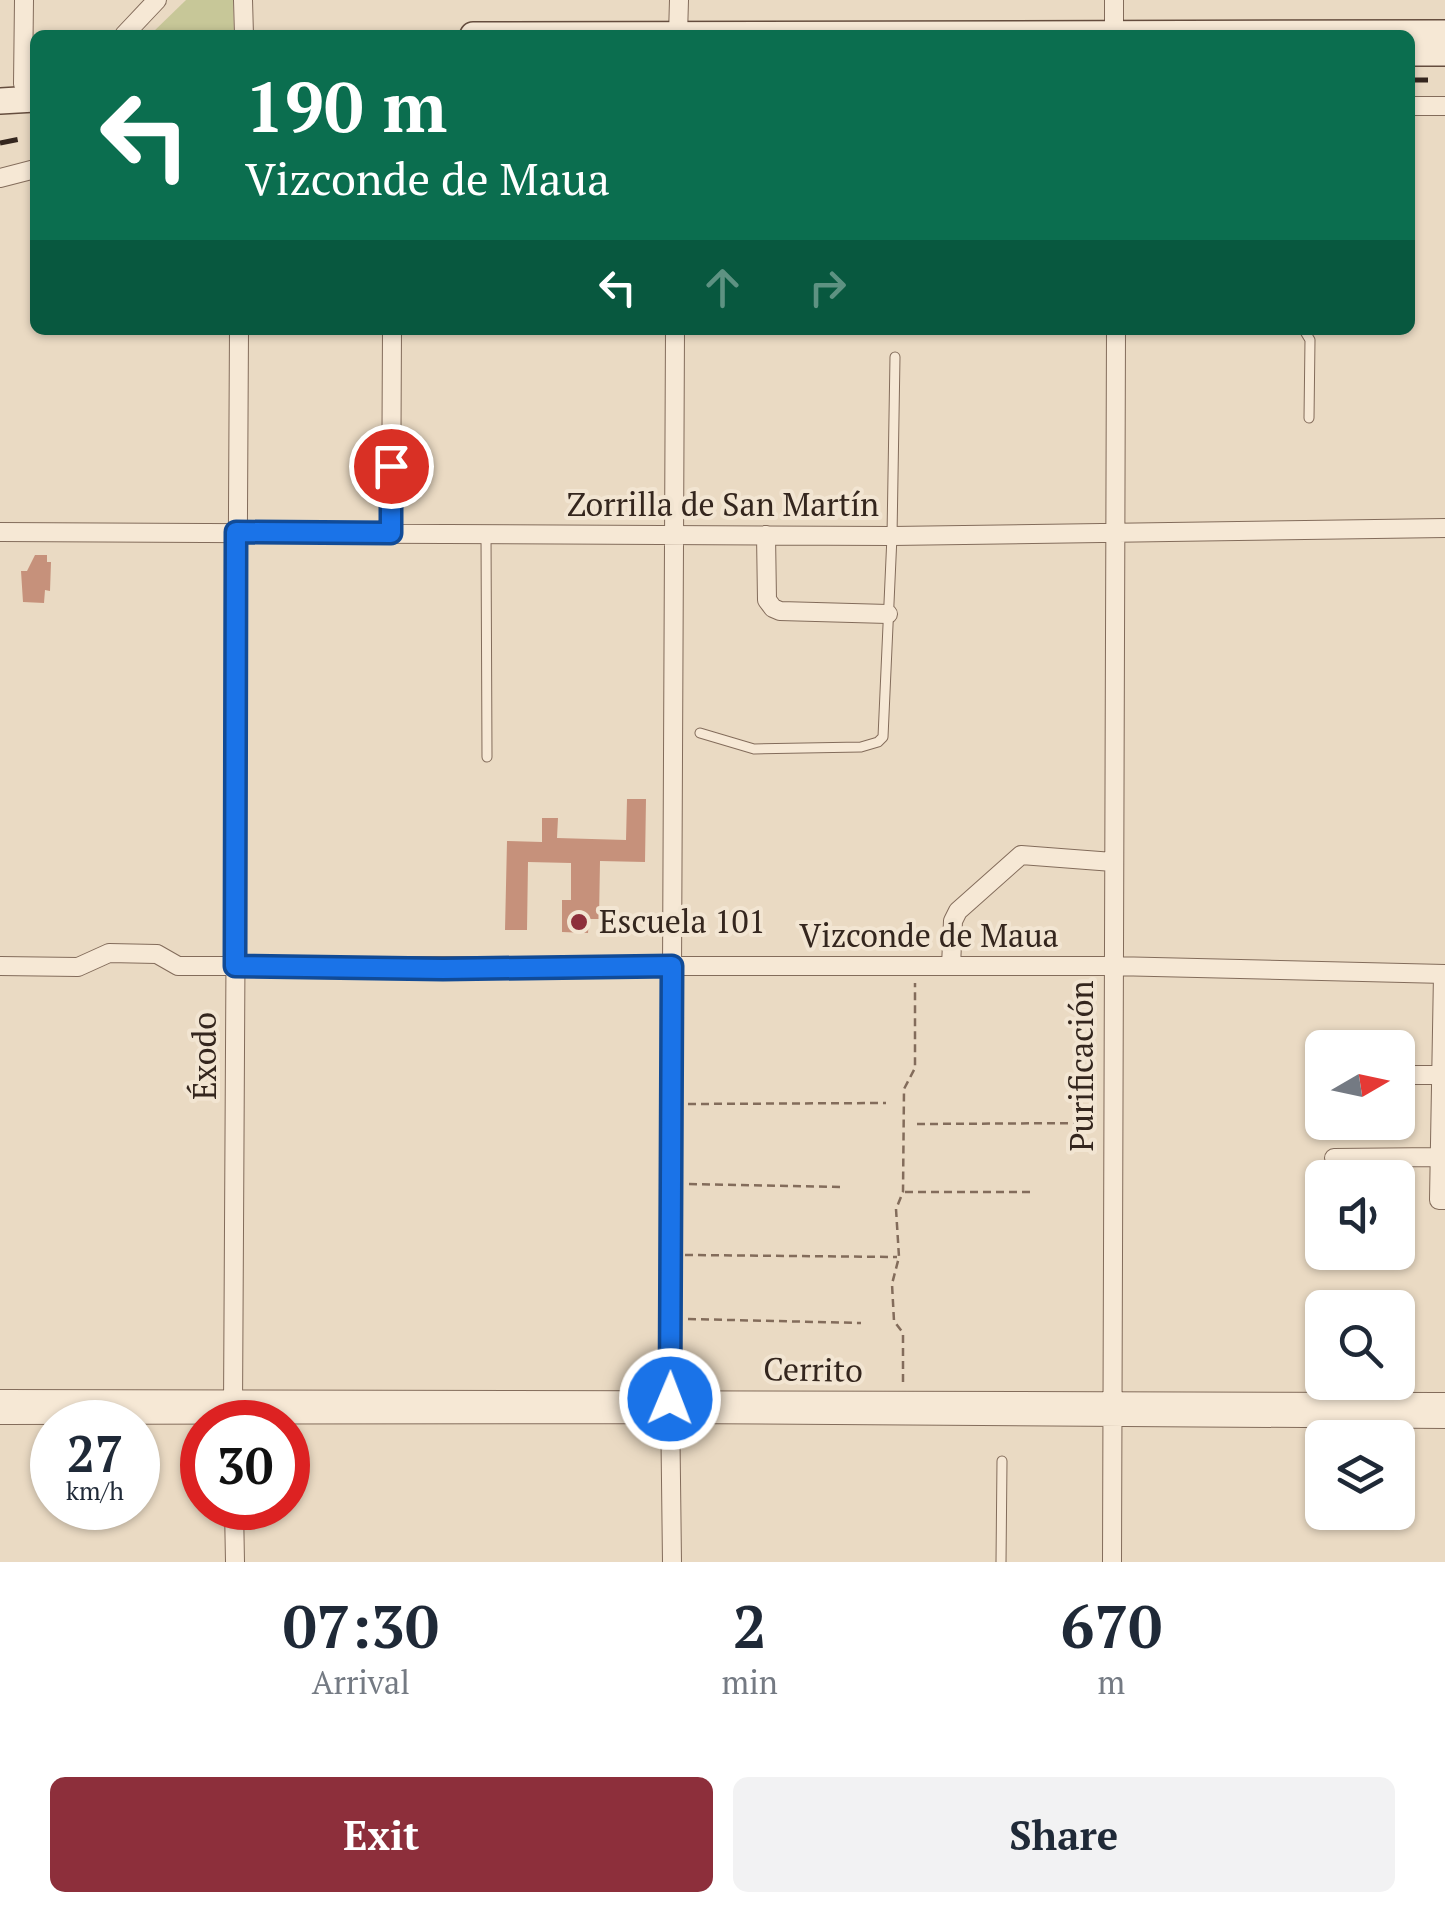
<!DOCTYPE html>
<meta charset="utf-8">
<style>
body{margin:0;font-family:"PT Serif",serif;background:#f2f2f3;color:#1f2937;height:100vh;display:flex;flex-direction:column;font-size:38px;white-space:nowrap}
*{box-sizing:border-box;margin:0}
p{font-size:32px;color:#747a83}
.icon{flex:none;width:55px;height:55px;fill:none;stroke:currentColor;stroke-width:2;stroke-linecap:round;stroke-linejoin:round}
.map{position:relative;height:1562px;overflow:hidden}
.drawer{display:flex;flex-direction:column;background:#fff;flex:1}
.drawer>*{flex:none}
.banner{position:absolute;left:30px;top:30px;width:1385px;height:305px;border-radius:15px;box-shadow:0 2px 8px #0004;background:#0b6e4f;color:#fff;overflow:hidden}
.needle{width:65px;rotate:81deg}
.controls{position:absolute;left:1305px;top:1030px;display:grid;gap:20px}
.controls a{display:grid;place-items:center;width:110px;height:110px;border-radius:15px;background:#fff;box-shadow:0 2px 8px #0004;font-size:50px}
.speed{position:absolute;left:30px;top:1400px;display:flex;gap:20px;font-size:50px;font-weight:700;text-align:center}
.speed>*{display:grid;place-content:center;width:130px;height:130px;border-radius:50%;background:#fff;box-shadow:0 2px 8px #0004;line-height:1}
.speed small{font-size:25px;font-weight:400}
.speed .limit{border:15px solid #d22;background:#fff;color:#111}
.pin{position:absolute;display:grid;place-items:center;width:85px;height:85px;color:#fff;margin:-42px;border:5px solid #fff;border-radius:50%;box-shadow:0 2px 10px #0007}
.me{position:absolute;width:110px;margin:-55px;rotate:1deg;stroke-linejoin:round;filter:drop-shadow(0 0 8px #0008)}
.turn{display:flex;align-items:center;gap:35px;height:210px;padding:0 50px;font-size:45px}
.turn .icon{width:130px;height:130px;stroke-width:2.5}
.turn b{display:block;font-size:70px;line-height:85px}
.lanes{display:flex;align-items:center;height:95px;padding:0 50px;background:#0003;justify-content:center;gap:50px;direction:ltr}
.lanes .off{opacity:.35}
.eta{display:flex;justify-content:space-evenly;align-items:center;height:170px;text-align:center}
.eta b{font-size:60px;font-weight:700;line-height:70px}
.button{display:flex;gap:20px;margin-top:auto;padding:20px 50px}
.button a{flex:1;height:115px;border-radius:15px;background:#8d2f3b;color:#fff;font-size:40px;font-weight:700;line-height:115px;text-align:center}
.button a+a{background:#f2f2f3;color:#1f2937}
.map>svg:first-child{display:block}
.green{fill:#c7c798}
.building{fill:#c6917b}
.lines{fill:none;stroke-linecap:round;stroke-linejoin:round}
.lane-casing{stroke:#836c5b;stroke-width:11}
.street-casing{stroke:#836c5b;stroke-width:20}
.secondary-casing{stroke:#654d3e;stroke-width:28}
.path{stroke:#836c5b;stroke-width:2.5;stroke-dasharray:8 5;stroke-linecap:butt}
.lane{stroke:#f6e8d5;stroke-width:9}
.street{stroke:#f6e8d5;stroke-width:18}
.secondary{stroke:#f6e8d5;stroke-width:25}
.rail{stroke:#34261e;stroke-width:5;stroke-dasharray:18 18;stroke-linecap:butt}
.route-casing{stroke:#114b97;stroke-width:25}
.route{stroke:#1a73e8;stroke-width:18}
.poi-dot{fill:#8d2f3b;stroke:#f2e5d2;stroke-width:4}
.labels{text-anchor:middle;stroke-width:8;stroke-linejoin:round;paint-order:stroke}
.street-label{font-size:32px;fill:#34261e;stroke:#f2e5d2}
.poi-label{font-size:32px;fill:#34261e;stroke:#f2e5d2;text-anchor:start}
</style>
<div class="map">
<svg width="1445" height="1562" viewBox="0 0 1445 1562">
<rect width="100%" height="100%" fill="#eadac3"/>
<path class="green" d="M186,0H233L234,35H150Z"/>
<path class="building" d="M35,555H47V562H51L50,591L45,590L44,603L23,602L21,571H27Z
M627,799H646L645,862L600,861L599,919H589L588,933L562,932V900H571V863L528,862L527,930H505L507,841L542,842V818H558L557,838L626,840Z"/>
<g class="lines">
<g class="lane-casing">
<path id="lane" d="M1304,330L1310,340L1309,418
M486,534L487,757
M700,733L754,749L861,747L878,742L883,737L892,536L895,357
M1001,1562L1002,1461"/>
</g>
<g class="street-casing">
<path id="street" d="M243,0L244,35
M124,35L157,0
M678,35L679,0
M1114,35V0
M23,84L24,0
M1410,106H1445
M0,178L35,169
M0,532L892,536L1445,528
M391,533L392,330
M766,535L767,600L773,608L780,611L888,614
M0,966L78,967L109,953L157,954L178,966H1112L1445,974
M951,966L953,921L958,911L1021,855L1113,862
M1443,974L1439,1200H1445
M1398,1075H1441
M1334,1158L1439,1157
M0,1399L1445,1402
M233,1409L239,330
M0,1415L670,1414L1445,1419
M234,1508L235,1562
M672,1562L670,1399L675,330
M1112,1562L1116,330"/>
</g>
<g class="secondary-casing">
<path id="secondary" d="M473,35L1445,33
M1410,53H1445
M0,101L35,99"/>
</g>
<path class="path" d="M688,1104L886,1103
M917,1124L1096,1123
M689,1184L842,1187
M905,1192H1034
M685,1255L897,1257
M688,1319L861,1323
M903,1382V1333L894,1321L892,1284L899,1257L896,1209L903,1192L904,1089L915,1068V983"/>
<use href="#lane" class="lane"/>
<use href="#street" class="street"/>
<use href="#secondary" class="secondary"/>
<path class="rail" d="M1410,80H1445
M0,143L35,136"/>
</g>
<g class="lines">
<g class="route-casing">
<path id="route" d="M391,466V533L236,532L235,966L443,969L672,966L670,1399"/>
</g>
<use href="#route" class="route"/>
</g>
<circle class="poi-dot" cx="579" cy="922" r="10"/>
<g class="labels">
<g class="street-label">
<text x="723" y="516">Zorrilla de San Martín</text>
<text x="929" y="947">Vizconde de Maua</text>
<text transform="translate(205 1056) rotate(-90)" y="11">Éxodo</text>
<text transform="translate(1082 1066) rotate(-90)" y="11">Purificación</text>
<text transform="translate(813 1370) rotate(1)" y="11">Cerrito</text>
</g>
<g class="poi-label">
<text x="599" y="933">Escuela 101</text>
</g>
</g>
</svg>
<div class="controls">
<a><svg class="needle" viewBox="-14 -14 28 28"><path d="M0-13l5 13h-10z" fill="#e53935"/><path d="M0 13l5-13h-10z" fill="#747a83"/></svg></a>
<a><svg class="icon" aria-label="sound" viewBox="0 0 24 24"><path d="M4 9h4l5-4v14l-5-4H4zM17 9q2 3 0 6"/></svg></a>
<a><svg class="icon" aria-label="search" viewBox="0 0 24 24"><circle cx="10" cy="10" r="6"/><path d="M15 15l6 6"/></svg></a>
<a><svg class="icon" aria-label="layers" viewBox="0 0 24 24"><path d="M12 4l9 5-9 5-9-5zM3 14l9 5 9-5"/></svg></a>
</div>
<div class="speed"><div>27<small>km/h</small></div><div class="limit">30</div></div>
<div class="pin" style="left:391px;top:466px;background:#d93025"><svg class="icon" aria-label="arrive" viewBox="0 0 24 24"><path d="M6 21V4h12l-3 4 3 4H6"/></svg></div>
<svg class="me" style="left:670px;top:1399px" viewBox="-20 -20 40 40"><circle r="17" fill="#1a73e8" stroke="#fff" stroke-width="3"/><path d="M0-11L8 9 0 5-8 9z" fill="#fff"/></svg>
<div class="banner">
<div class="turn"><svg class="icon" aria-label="left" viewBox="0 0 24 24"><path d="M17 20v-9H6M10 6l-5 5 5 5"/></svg><div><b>190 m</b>Vizconde de Maua</div></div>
<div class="lanes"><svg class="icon" aria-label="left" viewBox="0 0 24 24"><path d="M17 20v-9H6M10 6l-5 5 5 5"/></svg><svg class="icon off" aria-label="ahead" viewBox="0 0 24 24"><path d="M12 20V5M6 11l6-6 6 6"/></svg><svg class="icon off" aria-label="right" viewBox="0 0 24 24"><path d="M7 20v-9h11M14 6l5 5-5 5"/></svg></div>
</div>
</div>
<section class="drawer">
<div class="eta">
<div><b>07:30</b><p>Arrival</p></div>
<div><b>2</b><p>min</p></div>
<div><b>670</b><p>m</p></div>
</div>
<div class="button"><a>Exit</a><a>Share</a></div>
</section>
